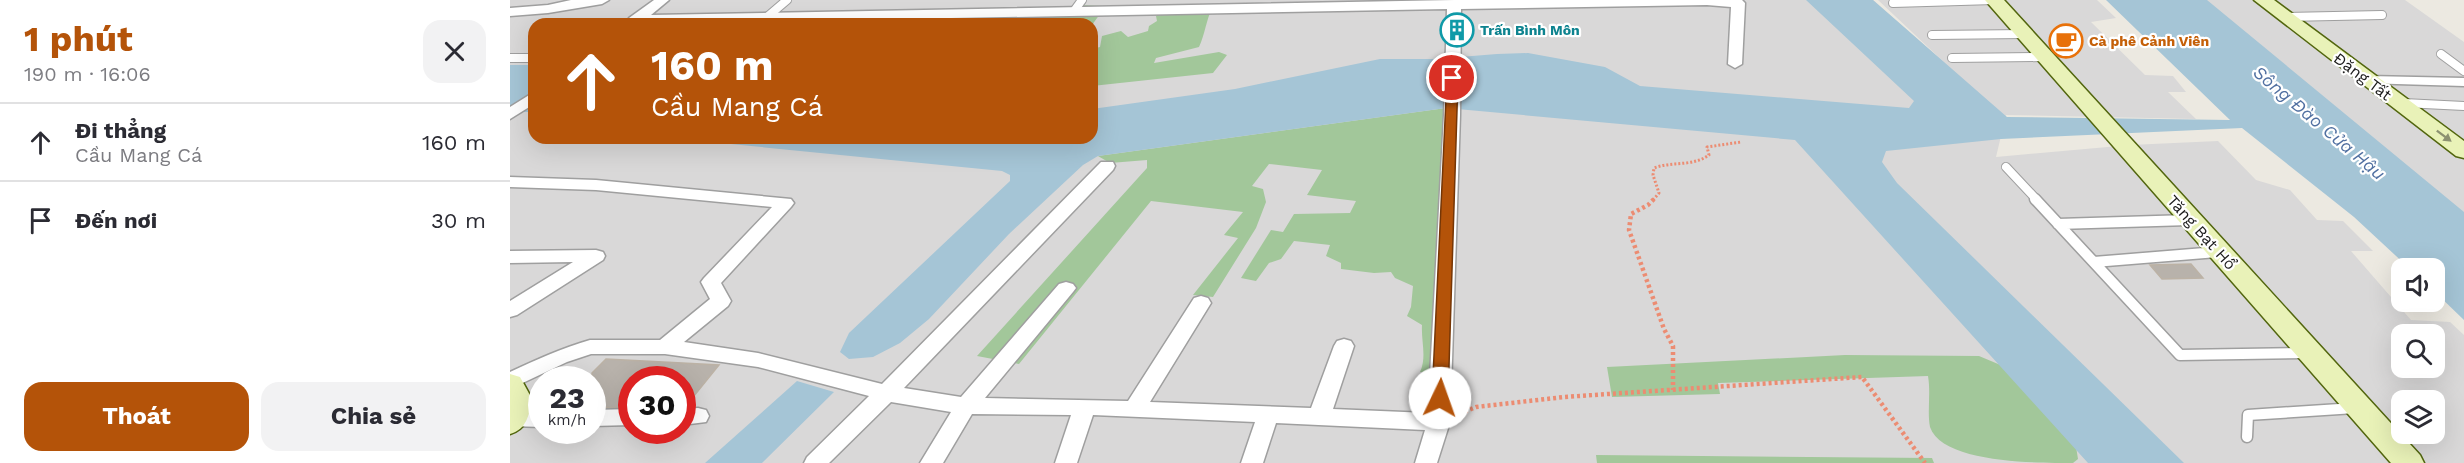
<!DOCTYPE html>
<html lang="vi">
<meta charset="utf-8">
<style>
body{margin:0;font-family:"Work Sans",sans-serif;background:#f2f2f3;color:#2b2b33;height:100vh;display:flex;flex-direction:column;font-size:22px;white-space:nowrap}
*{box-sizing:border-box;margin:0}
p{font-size:20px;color:#7c7c81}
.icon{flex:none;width:33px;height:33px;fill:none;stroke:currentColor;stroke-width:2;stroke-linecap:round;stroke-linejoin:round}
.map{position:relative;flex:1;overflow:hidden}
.panel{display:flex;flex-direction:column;background:#fff;width:510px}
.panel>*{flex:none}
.guide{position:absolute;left:18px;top:18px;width:570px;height:126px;border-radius:18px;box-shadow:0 6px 24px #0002;background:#b45309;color:#fff;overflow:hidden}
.fabs{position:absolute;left:1881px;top:258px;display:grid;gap:12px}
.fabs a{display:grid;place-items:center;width:54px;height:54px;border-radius:12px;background:#fff;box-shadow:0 6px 24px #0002;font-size:30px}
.speed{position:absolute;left:18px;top:366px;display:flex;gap:12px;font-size:30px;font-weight:700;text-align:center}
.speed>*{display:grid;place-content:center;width:78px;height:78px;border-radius:50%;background:#fff;box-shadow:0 6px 24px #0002;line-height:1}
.speed small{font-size:15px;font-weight:400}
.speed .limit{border:9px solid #d22;background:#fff;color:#111}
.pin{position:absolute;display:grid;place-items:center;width:51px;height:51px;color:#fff;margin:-26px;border:3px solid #fff;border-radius:50%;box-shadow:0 2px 6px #0007}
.me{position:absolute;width:66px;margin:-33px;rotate:3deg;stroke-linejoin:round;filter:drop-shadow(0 0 4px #0008)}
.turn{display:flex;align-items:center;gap:21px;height:126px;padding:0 24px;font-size:27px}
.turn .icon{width:78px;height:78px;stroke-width:2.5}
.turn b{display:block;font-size:42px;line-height:51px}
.round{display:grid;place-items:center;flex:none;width:63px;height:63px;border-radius:18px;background:#f2f2f3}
.overview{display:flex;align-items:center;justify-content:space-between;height:102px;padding:0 24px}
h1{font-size:36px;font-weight:700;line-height:45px;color:#b45309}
.button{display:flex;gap:12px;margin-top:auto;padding:12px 24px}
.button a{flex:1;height:69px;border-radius:18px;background:#b45309;color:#fff;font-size:24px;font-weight:700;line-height:69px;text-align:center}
.button a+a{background:#f2f2f3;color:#2b2b33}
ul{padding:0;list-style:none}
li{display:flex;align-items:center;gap:18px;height:78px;padding:0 24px;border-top:2px solid #e1e1e2}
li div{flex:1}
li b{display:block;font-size:22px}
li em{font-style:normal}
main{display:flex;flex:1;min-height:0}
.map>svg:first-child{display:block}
.residential{fill:#d9d8d8;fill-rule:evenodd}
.forest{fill:#a2c79a}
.water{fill:#a5c5d6}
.building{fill:#b8b2ab;stroke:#bcb2a5;stroke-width:1.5}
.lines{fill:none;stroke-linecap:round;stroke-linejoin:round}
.lane-far1-casing{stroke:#9f9f9f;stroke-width:10}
.lane-casing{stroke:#9f9f9f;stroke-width:13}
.street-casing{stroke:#9f9f9f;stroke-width:3}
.secondary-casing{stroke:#52660e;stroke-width:3}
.path-far1{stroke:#ec8c72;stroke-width:3;stroke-dasharray:2 2;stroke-linecap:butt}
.path{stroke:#ec8c72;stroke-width:4.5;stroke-dasharray:3 3;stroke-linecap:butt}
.lane-far1{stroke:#fff;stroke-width:8}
.lane{stroke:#fff;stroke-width:10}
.street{fill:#fff;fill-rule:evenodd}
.secondary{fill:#e9f2b8;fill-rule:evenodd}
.oneway{fill:#8c9171}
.route{fill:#b45309;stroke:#753606;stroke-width:1.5}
.labels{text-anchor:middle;stroke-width:4.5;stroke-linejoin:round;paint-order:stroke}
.far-culture-label{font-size:14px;font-weight:bold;fill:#0d838f;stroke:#fff;text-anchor:start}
.far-food-label{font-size:14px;font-weight:bold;fill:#c56008;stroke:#fff;text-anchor:start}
.street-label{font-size:16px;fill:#1b1b1b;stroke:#fff}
.water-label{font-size:18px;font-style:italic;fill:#5170a1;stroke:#fff}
</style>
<main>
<section class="panel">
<div class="overview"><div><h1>1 phút</h1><p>190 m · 16:06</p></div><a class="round"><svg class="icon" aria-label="close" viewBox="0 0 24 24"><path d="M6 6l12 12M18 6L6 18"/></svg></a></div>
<ul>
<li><svg class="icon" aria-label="ahead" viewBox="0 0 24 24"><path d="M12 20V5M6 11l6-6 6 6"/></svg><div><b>Đi thẳng</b><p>Cầu Mang Cá</p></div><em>160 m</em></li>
<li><svg class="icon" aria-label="arrive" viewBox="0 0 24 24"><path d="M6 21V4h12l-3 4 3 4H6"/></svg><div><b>Đến nơi</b></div><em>30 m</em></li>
</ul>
<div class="button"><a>Thoát</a><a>Chia sẻ</a></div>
</section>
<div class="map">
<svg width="1954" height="463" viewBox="0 0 1954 463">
<rect width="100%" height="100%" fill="#ece9e1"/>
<path class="residential" d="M0,0H1363L1437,65L1368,0H1587L1606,18L1581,22L1635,75L1663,76L1676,92H1658L1686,119L1496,115L1486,157L1620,145L1708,141L1746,180L1780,190L1807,220L1833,221L1863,251H1841L1901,320L1940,322L1954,335V463H0ZM24,24H582V138H24ZM1892,334H1924V368H1892ZM32,380H82V430H32ZM122,380H172V430H122ZM1892,400H1924V434H1892Z
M1690,0H1895L1954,42V218Z"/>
<path class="forest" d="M571,5L592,6L590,14L582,25L495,23C519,11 546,14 571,5Z
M702,8C696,21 695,34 689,47L646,58L644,63L709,52L717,55L703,73L582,86V49L590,47L592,36L611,31L618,37L638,31L639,26L647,21L646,16L653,10Z
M936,108L927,373L910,372C917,357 911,341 912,325L897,316L901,307L903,286L885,278L881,272L864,273L831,269V263L816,256L820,245L784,241L771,259L759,263L746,281L731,278L761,230L773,232L784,214L840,213L846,201L797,195L812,170L759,164L742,186L753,189L756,202L746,228L703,297L683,295L728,238L714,235L733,212L641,201L509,364L467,356L637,168V160L600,163L588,156Z
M1335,355L1469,356L1512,374L1563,428L1568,459L1563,463C1525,463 1432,463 1420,427C1417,412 1421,393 1418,376L1208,383L1210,394L1102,397L1097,367Z
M1086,455L1422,458L1424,463H1087Z"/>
<path class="water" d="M1296,0H1363L1497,117L1720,120L1596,0H1697L1954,212V320L1925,292L1924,268H1899L1844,217L1732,128L1491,139L1376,151L1372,162L1387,183L1674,463H1578L1285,140L936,108L588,156L573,165L499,234L419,319L390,343L363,357L339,359L330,352L339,333L500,181V175L492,171L160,138H582V109L725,89L870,59H925L987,54L1018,53L1095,67L1130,86L1399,108L1404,101Z
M0,65H24V122L19,112H0Z
M287,381L324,392L252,463H195Z"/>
<path class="building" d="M1681,264L1693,278L1652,279L1640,265Z
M96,359L209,365L175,407H172V380H122V407L82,408V373Z"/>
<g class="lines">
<g class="lane-far1-casing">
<path id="lane-far1" d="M1383,3L1484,0
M564,11L572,0
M257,17L277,0
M1776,17L1872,15
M1422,35L1515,34
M1931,54L1954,71
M0,58H24
M1442,58L1535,57
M1894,103L1954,106
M1496,167L1527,200"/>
</g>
<g class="lane-casing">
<path id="lane" d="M1525,199L1670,355L1796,353
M1548,224L1679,220
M1584,262L1707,252
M1737,437L1738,415L1845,408"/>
</g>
<g class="street-casing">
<path id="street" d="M61,0H99L92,4L38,13L0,16V8L38,5Z
M144,0H159L141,15L944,0H1232L1235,3L1232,64L1225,68L1218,64L1221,7L1197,5L951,9L950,115L940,422L927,463H905L915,430L766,423L753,463H731L745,422L583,415L567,463H545L561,415L462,414L433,463H410L441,412L381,402L319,463H294L297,457L359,396L248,367L155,354H81L57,362L0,389V372C26,360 52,348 80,340H150L200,299L191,282L194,278L262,207L86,190L0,187V177L86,180L281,199L284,203L281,207L211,283L221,301L218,306L174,342L248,353L372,384L591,162H603L605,166L603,170L394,388L451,397L549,284L556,282L563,284L566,288L563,292L475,398L618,401L684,298L691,296L698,298L701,303L640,402L801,408L824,346L827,341L834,339L841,341L844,346L823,409L918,413L934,115L937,9L119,24L117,21L119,18Z
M1858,76L1954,78V86L1853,83L1851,80L1853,77Z
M24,92V104L0,119V107Z
M86,250L93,252L95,256L93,260L7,315L0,317V301L63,262L0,263V251Z
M188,408L196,410L199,416L196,422L172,425V409Z
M122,409V425L82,426V410Z
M3,411H32V427L0,426V412Z"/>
</g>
<g class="secondary-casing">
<path id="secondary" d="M1475,0H1494L1910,455L1914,463H1881Z
M1744,0H1764L1954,141V158L1946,156Z
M0,374L10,377L22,399C19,415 17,429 0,434Z"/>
</g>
<path class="path-far1" d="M1143,200L1149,193L1143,175L1144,168C1162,161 1182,167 1199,155L1197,147L1231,142"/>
<path class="path" d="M1144,199L1138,205L1121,214L1119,230L1154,329L1163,346V390
M949,414L966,407L1054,397L1352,377L1415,463"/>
<use href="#lane-far1" class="lane-far1"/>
<use href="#lane" class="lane"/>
<use href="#street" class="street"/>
<use href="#secondary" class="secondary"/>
</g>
<defs><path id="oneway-solid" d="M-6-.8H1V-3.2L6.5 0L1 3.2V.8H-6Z" transform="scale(1.5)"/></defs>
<use class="oneway" href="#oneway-solid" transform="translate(1934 136) rotate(37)"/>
<path class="route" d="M942,75L948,78L938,398L935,402H924L922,398L937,78Z"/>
<defs>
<g id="building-ring" transform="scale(1.725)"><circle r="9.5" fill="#fff" stroke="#0f9aa8" stroke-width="1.5"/><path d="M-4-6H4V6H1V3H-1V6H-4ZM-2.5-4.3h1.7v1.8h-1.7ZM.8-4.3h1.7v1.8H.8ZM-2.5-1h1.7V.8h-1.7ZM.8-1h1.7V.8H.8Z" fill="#0f9aa8"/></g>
<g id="cafe-ring" transform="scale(1.725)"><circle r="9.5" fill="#fff" stroke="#e8710a" stroke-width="1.5"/><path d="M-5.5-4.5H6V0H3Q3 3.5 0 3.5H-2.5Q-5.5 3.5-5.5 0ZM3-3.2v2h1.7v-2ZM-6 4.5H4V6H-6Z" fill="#e8710a"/></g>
</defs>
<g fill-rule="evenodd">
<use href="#building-ring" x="947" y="30"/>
<use href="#cafe-ring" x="1556" y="41"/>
</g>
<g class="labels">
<g class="far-culture-label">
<text x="970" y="35">Trấn Bình Môn</text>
</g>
<g class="far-food-label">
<text x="1579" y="46">Cà phê Cảnh Viên</text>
</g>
<g class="street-label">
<text transform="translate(1853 76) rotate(37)" y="6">Đặng Tất</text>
<text transform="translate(1692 232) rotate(48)" y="6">Tăng Bạt Hổ</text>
</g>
<g class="water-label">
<text transform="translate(1809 123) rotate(40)" y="6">Sông Đào Cửa Hậu</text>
</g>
</g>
</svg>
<div class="fabs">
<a><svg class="icon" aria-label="sound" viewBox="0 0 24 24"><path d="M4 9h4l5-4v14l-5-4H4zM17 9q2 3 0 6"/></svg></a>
<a><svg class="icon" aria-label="search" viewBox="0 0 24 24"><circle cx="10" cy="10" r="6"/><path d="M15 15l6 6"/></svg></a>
<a><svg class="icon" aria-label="layers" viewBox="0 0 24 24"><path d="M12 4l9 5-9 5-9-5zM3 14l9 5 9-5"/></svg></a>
</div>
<div class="speed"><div>23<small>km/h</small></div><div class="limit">30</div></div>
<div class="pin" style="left:942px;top:78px;background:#d93025"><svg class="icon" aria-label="arrive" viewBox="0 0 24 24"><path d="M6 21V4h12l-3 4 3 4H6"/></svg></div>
<svg class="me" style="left:930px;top:398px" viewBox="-20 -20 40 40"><circle r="19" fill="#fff"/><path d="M0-13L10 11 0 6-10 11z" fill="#b45309"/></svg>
<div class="guide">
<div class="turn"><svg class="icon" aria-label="ahead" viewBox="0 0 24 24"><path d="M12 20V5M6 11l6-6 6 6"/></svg><div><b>160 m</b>Cầu Mang Cá</div></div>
</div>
</div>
</main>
